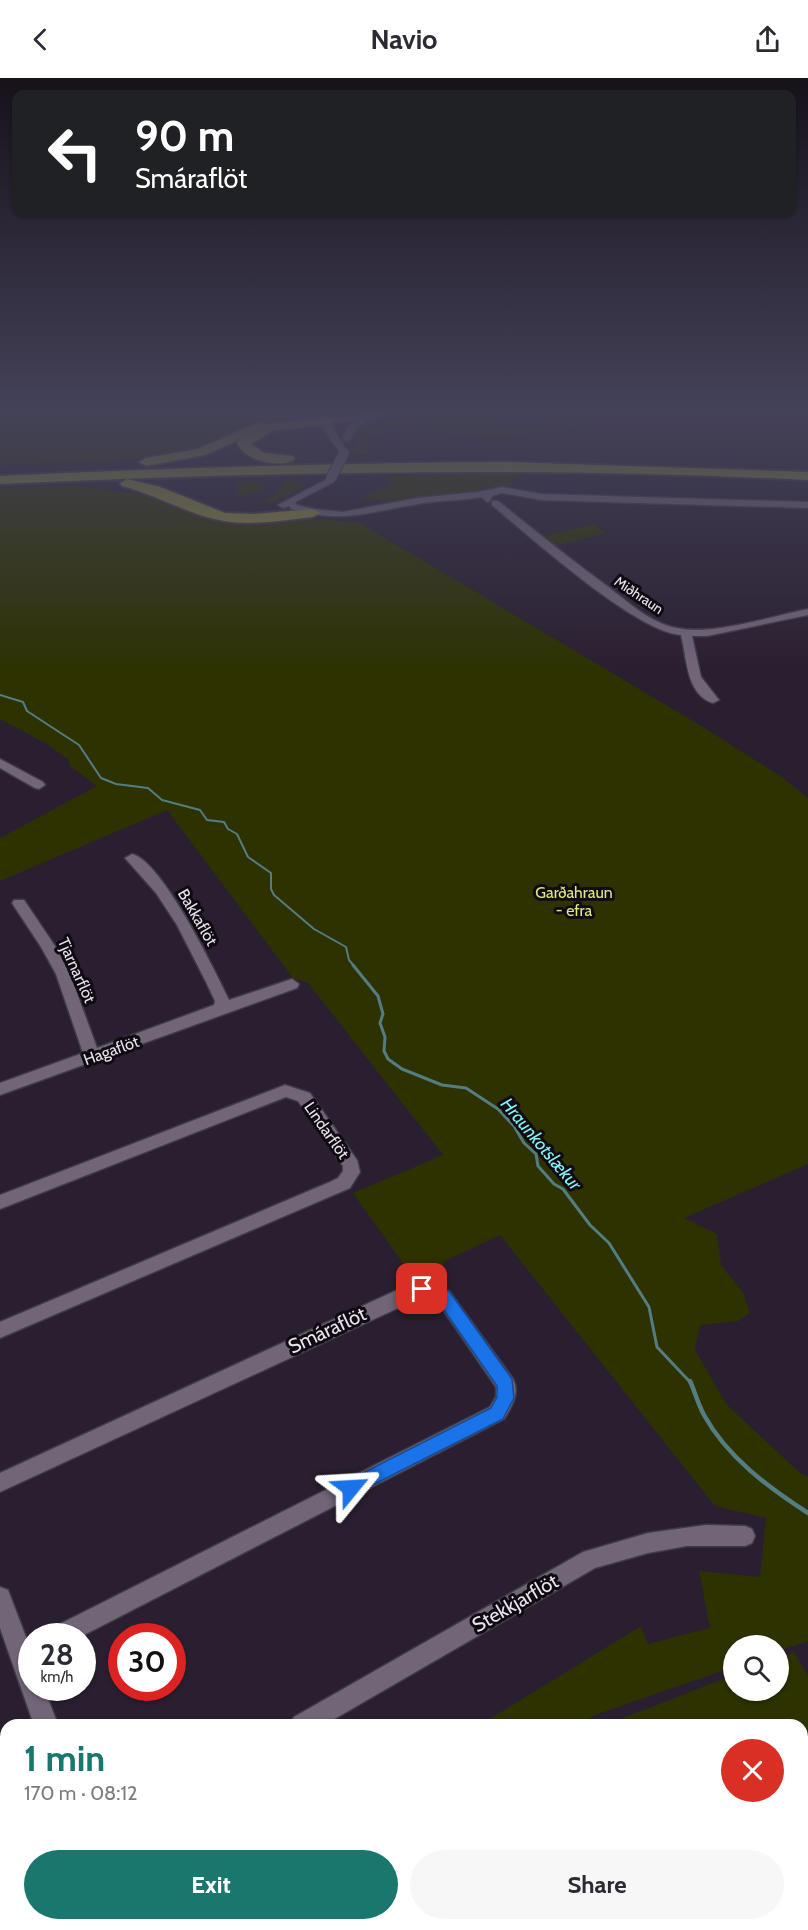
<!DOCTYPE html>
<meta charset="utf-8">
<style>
body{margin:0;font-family:Cabin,sans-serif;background:#f7f7f7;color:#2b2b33;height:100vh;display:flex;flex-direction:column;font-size:22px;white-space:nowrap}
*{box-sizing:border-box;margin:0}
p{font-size:20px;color:#7c7c81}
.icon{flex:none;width:33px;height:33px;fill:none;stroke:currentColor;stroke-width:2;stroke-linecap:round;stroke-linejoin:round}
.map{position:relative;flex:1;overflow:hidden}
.side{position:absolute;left:0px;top:1641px;width:808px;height:212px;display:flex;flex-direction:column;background:#fff;border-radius:18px 18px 0 0;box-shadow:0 2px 4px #0004}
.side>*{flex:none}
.guide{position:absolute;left:12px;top:12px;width:784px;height:126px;border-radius:12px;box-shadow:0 2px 4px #0004;background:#202124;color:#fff;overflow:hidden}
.controls{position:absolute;left:723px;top:1557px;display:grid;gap:12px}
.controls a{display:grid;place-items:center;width:66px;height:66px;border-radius:50%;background:#fff;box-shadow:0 2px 4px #0004;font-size:30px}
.speed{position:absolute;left:18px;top:1545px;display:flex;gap:12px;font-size:30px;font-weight:700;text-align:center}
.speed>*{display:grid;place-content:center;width:78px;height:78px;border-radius:50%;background:#fff;box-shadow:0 2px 4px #0004;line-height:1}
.speed small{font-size:15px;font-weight:400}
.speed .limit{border:9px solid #d22;background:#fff;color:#111}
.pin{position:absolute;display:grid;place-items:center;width:51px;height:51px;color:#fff;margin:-26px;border-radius:12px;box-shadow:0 3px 9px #0006}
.me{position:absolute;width:66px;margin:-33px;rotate:63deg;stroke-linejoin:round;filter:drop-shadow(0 0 4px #0008)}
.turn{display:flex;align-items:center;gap:21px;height:126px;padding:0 24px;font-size:27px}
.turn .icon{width:78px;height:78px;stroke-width:2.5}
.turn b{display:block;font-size:42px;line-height:51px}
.round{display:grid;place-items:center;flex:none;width:63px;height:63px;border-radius:32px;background:#f7f7f7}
.headline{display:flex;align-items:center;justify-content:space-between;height:102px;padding:0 24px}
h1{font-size:36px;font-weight:700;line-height:45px;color:#19776e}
.action{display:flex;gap:12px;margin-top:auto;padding:12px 24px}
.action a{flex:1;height:69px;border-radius:36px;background:#19776e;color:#fff;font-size:24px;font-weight:700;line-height:69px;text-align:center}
.action a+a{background:#f7f7f7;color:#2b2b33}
header{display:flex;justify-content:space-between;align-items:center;height:78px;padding:0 24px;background:#fff;font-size:27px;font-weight:700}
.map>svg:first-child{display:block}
.green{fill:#2d3200}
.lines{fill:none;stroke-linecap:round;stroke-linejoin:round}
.stream-far2{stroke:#547d82;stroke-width:2}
.stream-far1{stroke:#547d82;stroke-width:3}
.stream{stroke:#547d82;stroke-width:4.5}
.minor-casing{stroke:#423947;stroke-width:3}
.highway-casing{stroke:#423947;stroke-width:4}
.minor{fill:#716578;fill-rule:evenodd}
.highway{fill:#8d8939;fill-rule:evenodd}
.minor-bridge-casing{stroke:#423947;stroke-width:12;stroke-linecap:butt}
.minor-bridge{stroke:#716578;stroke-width:10}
.route{fill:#1a73e8;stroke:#114b97;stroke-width:1.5}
.labels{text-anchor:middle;stroke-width:6;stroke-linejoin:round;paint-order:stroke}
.far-street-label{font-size:14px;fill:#ebe4ef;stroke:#100b12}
.park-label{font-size:16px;fill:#dbe981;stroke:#100b12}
.street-label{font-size:16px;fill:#ebe4ef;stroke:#100b12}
.water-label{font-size:18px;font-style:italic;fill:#85f7fc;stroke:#100b12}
.near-street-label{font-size:20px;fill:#ebe4ef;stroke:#100b12}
</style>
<header><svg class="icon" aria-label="back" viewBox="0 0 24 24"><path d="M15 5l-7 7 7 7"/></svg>Navio<svg class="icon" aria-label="share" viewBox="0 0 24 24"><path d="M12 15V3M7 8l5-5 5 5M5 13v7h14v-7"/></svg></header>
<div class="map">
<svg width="808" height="1852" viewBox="0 0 808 1852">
<rect width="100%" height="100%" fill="#2a1f30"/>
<path class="green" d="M0,333H310L302,338L255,345L200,368L164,377L125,382L0,387Z
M432,333H469L502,348L552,349L501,361L459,355C449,358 441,353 431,350C407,343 388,349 367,361L365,372L372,377L350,375L358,364V351L364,346Z
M559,337L592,342L580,354L553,345Z
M521,395L511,405L512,408L386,423L361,419L389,408L390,403L385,398Z
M289,399H296L295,402L306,408L270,426L261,423L273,418Z
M247,403L263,408L264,412L236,419L233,417L241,412L233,407Z
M71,407L140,416L221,444L264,447L293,440L358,444L703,649L783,700L808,720V1086L684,1140L717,1156L721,1187L743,1214L750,1235L738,1243L700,1247L695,1272L727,1327L800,1395L808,1399V1563L779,1573L778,1568H734L733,1589L595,1637L579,1647H480L641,1548L648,1566L710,1550L699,1493L760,1499L766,1440L715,1428L500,1157L445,1183L436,1197L412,1198L353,1115L443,1077L308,905L293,900L167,732L0,803V760L97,708L70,688L69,682L47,666L0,641V410Z
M593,446L606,455L554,468L541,459Z
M794,1574L808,1598V1736L803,1738L802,1647H606L733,1597L734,1612H778L779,1580Z
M808,1748V1852H639L637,1847L802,1846L803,1751Z
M619,1846L622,1852H391L390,1847Z"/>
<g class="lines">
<path class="stream-far2" d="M0,617L23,624L27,633L79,667L101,700L116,706L148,710L162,722L200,732L207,742L224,744L228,751L237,756L248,779L271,795V811L274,817L314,851L346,869L349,882L354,888"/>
<path class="stream-far1" d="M353,887L378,918L383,936L380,945L385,959L384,973L388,981L402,991L442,1007L466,1010L498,1031L514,1048L524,1065L536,1076L538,1088L554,1106L563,1111L590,1147L609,1165L649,1229L657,1269L690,1304"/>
<path class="stream" d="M690,1303C695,1314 698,1326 704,1337C727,1379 769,1410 808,1435"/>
<g class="minor-casing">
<path id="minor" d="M317,333H325L328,340L386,333H414L371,340L356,350L351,361L347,364L343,361L349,347L359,342L330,345L348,375L344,378L341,377L325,353Z
M329,400L334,403L332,405L295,424L297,427L313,431L343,434L417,420L478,414L502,409L541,416L808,424V430L541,422L502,415L492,418L490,423L487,424L482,419C461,423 439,422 418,426C368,434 342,446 291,431L289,428L283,430L278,427Z
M492,423H498C534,452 570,481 607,508C628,524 650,545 677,550C712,558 772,538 808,531V537L707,558H692L701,599L719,622L713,625C686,617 687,580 681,557C637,555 529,458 492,427Z
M0,681L43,704L45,707L39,711L35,710L0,690Z
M132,776C162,783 215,893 229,922L292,901L299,906L297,910L0,1017V1005L83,975L56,896L41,869L12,825L14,822H24L55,868L70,896L97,970L214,927L215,923L206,904L177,847L156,815L125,780Z
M285,1007L310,1015L357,1082L360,1094L350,1110L0,1260V1244L330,1104L338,1100L343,1093V1088L298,1023L286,1019L0,1131V1117Z
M422,1203L449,1213L513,1301C520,1316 512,1328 504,1341L82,1558H49L52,1550L490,1329L496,1319V1309L437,1223L422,1219L0,1414V1395L397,1212Z
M706,1447L745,1448L752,1451L755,1458L752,1465L745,1468H687L648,1475L595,1490L324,1647H290L294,1639L583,1474L648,1455Z
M0,1509L8,1512L32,1575V1610H44L58,1647H34L0,1550Z
M6,1805V1830L0,1833V1807Z"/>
</g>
<g class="highway-casing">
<path id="highway" d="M327,339L331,340V346L274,352L251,366L264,375L293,378L295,381C282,392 243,382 237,365L241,361L205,377L146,388L139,384L146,380L197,371L257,345C267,348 312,341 327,339Z
M506,384L808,394V402C538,388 270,394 0,406V398C169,390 337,385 506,384Z
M127,401L160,409L225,435L254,436L313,431L320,435L313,439C284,442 253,448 224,443C189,437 157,417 122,408L120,405Z"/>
</g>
<use href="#minor" class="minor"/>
<use href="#highway" class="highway"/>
<g class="minor-bridge-casing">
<path id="minor-bridge" d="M331,400L344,375"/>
</g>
<use href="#minor-bridge" class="minor-bridge"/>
</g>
<linearGradient id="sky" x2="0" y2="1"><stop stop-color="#17111a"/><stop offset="0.56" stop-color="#444259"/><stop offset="1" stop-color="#444259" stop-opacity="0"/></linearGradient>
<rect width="808" height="593" fill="url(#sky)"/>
<path class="route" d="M422,1204L449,1213L512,1301L514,1320L503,1341L351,1418L345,1416L342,1410L345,1404L491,1330L497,1319V1308L437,1222L417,1215L414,1211L417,1206Z"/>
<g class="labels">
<g class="far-street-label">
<text transform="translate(639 517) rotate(34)" y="5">Miðhraun</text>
</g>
<g class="park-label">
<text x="574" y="820">Garðahraun<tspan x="574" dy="18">- efra</tspan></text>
</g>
<g class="street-label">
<text transform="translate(198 839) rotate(60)" y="6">Bakkaflöt</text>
<text transform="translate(77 892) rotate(66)" y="6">Tjarnarflöt</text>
<text transform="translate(111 972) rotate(-20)" y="6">Hagaflöt</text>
<text transform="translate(327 1052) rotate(55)" y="6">Lindarflöt</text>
</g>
<g class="water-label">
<text transform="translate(541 1066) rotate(50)" y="6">Hraunkotslækur</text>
</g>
<g class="near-street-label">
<text transform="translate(327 1252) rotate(-25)" y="7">Smáraflöt</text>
<text transform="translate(515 1525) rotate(-30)" y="7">Stekkjarflöt</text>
</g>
</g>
</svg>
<div class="controls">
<a><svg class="icon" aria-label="search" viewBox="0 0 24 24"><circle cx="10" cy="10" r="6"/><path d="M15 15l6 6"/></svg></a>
</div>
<div class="speed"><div>28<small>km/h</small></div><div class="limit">30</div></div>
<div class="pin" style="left:422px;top:1211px;background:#d93025"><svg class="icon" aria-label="arrive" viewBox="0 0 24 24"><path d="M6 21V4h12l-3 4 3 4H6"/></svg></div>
<svg class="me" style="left:351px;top:1410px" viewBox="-20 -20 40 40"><path d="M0-17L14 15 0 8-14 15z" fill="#1a73e8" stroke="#fff" stroke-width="4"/></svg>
<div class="guide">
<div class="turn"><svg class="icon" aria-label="left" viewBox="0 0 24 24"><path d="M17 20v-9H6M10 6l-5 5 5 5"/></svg><div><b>90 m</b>Smáraflöt</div></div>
</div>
<section class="side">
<div class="headline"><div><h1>1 min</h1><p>170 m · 08:12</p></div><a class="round" style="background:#d93025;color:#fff"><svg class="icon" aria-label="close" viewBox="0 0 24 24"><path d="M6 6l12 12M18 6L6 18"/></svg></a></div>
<div class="action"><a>Exit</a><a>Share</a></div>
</section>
</div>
